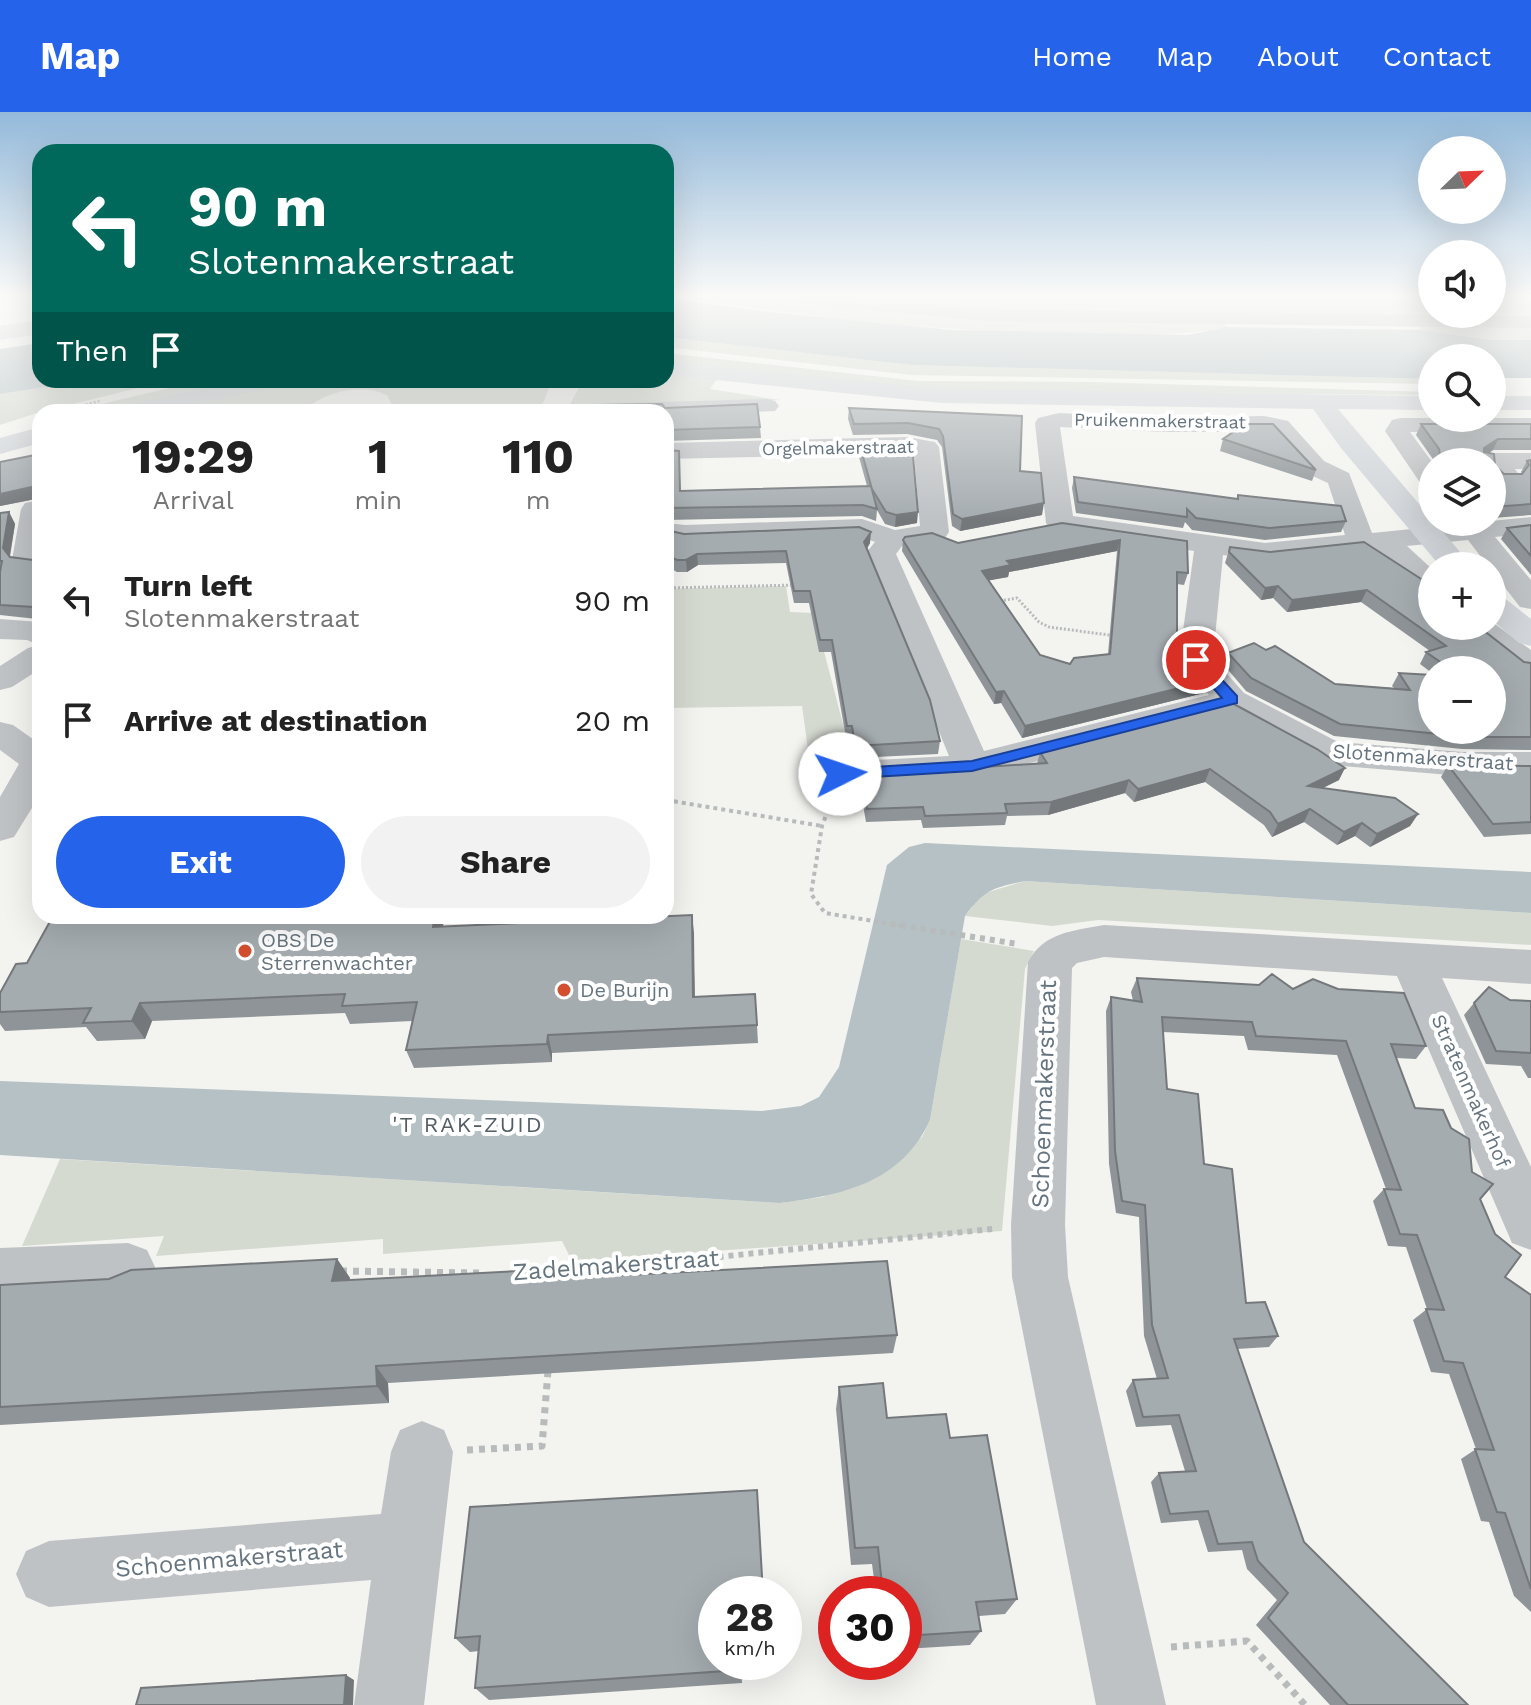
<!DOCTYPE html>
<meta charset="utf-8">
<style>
body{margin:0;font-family:"Work Sans",sans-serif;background:#f2f2f2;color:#222;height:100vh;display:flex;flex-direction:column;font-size:30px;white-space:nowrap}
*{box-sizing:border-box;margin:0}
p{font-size:26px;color:#767676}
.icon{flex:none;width:44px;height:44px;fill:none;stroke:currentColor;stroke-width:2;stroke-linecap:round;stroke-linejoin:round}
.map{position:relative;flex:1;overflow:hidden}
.details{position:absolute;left:32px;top:292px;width:642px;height:520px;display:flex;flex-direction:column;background:#fff;border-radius:24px;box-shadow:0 8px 32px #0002}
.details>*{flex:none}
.banner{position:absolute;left:32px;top:32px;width:642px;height:244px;border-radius:24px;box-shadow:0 8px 32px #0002;background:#00695c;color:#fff;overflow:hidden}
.needle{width:52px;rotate:67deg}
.tools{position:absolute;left:1418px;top:24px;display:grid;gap:16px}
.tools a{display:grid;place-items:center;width:88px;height:88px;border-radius:50%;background:#fff;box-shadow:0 8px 32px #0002;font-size:40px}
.speed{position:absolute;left:698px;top:1464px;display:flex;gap:16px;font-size:40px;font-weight:700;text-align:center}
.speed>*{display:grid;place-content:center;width:104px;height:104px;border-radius:50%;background:#fff;box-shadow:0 8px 32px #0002;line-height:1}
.speed small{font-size:20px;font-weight:400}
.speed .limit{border:12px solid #d22;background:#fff;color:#111}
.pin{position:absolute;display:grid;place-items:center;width:68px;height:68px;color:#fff;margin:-34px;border:4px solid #fff;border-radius:50%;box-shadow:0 2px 8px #0007}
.me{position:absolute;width:88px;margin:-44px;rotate:86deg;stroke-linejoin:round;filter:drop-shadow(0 0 6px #0008)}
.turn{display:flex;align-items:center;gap:28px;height:168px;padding:0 24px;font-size:36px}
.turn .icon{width:104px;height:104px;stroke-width:2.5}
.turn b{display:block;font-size:56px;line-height:68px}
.then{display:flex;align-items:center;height:76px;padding:0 24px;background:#0003;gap:16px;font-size:30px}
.eta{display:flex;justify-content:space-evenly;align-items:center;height:136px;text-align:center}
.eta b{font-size:48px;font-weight:700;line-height:56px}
.primary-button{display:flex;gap:16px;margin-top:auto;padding:16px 24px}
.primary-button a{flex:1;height:92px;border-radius:48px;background:#2563eb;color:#fff;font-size:32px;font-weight:700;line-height:92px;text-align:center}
.primary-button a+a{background:#f2f2f2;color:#222}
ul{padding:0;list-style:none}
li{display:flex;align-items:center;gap:24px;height:120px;padding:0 24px}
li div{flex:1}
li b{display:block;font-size:30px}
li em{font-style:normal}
header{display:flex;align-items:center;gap:48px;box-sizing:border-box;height:112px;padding:0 40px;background:#2563eb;color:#fff}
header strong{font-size:38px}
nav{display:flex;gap:44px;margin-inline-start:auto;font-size:28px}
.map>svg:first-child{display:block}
.green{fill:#d5dad1}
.water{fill:#b5c1c4}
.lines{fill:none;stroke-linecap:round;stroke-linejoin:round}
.path-far3{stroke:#b8bbbc;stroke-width:3;stroke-dasharray:2 2;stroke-linecap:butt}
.path-far2{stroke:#b8bbbc;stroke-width:4;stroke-dasharray:4 4;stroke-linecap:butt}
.path-far1{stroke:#b8bbbc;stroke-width:6;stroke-dasharray:5 5;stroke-linecap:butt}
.path{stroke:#b8bbbc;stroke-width:7;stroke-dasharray:6 6;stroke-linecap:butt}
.street{fill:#bfc2c5;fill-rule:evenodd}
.secondary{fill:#d1d5d9;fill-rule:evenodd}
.wall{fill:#8e9497;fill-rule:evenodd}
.shaded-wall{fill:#74787b}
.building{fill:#a5acb0;stroke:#74787b;stroke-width:2;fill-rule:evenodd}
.route{fill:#2563eb;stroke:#184099;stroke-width:2}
.poi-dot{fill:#d34f30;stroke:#fff;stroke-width:3}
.labels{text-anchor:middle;stroke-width:8;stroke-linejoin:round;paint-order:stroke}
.far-street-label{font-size:18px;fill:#65747e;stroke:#fff}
.street-label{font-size:20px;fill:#65747e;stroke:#fff}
.poi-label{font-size:20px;fill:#65747e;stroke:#fff;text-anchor:start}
.neighbourhood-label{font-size:22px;letter-spacing:2px;fill:#525d64;stroke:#fff}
.near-street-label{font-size:24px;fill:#65747e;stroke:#fff}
</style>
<header>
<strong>Map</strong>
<nav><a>Home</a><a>Map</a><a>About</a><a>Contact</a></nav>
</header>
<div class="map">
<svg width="1531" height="1593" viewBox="0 0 1531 1593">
<rect width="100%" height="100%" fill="#f3f3f0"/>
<path class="green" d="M673,185H768L930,204L1224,211L1226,215C1178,225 1130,222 1080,222C943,221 809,204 673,185Z
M825,185H1297L1299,187L1432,189V202H1492V190H1531V205L1033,201Z
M1419,214L1531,215V228H1491L1421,218Z
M666,225L911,253L1432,267V272L912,263L666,235Z
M666,241L918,269L1091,270L1432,280V283L950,279L666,250Z
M666,262L717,267L710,277L780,288L568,296L583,268H666Z
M91,268H171L40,300L0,313V282Z
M203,268H241L97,300H68Z
M303,268H552L540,299C491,300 443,295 394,297L387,283C363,272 334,278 312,292L310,300H139L253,275Z
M786,474L790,500L814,501L850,639L835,640L830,657L811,659L802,594L666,596V477Z
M1025,769L1531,801V833L1098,808L1052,814L965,804L982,782Z
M961,827L1034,839L1025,857L1002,1119L572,1149L562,1129L383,1142V1127L156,1144L164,1124L22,1134L60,1047L780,1091L823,1085L922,1025L930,1008Z"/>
<path class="water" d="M666,185L759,199L953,218L1188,223L1226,215L1421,218L1491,228H1531V266H1492V246H1432V267L911,253L666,225Z
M40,231V268H91L0,282V237Z
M925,731L1531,760V801L1025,769C993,776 985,777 965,804L930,1008C901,1071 843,1083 780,1091L0,1043V969L761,999L801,994L819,985L839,955L887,753L909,735Z"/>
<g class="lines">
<path class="path-far3" d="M59,300L100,289
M666,476L797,473
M1000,489L1017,486L1039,510L1049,515L1116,524"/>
<path class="path-far2" d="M666,688L822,714
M831,690L822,714L811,782L825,801L904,814"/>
<path class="path-far1" d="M891,812L1018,832
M629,1154L993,1117"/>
<path class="path" d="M341,1159L479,1161
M533,1162L649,1152
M467,1338L542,1334L548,1259
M1171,1535L1247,1529L1305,1593"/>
<path class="street" d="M787,185H847L985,197L1531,204V216L985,209L797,191Z
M767,287L775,289L779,294L775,299L666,304V300H544L548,295L556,293Z
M1059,301L1167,306L1264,304L1279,307L1288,309L1324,349L1349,361L1372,421L1531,405V421L1495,425L1531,468V497L1520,495L1492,459V454H1488L1468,428L1407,434L1432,457V482L1421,479L1376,437L1265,449L1223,443L1213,546L1244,581L1338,630L1462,640H1531V664H1462L1330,653L1317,649L1228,600L972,666L840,674L827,670L821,662L827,654L840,650L949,644L866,441L875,430L859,424L685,431L666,427V411L685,413L862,407L895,418L920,414L914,341L666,347V331L907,325L935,330L939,335L949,420L945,426L902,434L896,442L984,639L1209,583L1179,548L1194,439L1060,419L1050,417L1046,411L1035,311L1038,306ZM1060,315L1167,320H1271L1306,361L1328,371L1345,423L1265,431L1073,404Z
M1401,306H1531V320H1410L1432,350V377L1423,375L1385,319L1392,308Z
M1494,341H1531V357H1515L1520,364L1516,370H1498L1492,363V350L1481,349L1485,344Z
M35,389L40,390V457L17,454L12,448L21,397L25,391Z
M0,507L40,510V557L12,575L0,578V554L28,536L39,533L27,528L0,527Z
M1492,510L1531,538V563L1519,560L1461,514H1492Z
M0,610L13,613L40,632V683L14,725L0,729V685L19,652L0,638Z
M1104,813L1531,838V872L1442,866L1531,1055V1138L1512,1131L1397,864L1104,845L1077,851L1072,856L1065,1113L1068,1165L1166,1593H1096L1012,1165L1011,1113L1028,850C1044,820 1073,819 1104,813Z
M128,1131L147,1138L156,1157L147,1176L128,1183L0,1190V1136Z
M422,1309L444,1318L453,1340L424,1593H354L371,1468L49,1495L26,1485L16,1462L26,1439L49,1429L381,1402L391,1340L400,1318Z"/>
<path class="secondary" d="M40,208V222L0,228V214Z
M666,249L941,277L1432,284V298L1338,297L1472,454H1440L1341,336L1313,297L941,291L666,263Z
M240,268H286L282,273L161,300H113L117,295Z
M1492,284H1531V298H1492Z
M40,315V331L0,342V326Z
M1492,482L1503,485L1531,507V534L1519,531L1492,508Z"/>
</g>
<path class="wall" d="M665,296L760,315L761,326L666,329Z
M849,296L1022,304L1020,359L1042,403L960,419L952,414L942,335L937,328L907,322L853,323L848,307Z
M1421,312H1531V338H1493L1489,341L1495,354L1504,362H1522L1521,360L1527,349L1531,348V403L1492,406V350H1435L1416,323Z
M1223,327L1316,358L1312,369L1220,339Z
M860,334L917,411L895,415L885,412L877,398L876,409L862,404L666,408V338L680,379L867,374L859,345Z
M40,342V513L37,507L0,503V401L9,400L15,412L10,445L33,448L37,445L36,387L0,394V350Z
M1074,365L1237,387L1238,383L1346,409L1341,420L1265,428L1192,418L1185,410L1183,416L1076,401L1072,376Z
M1531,413V463L1501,427L1507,416Z
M666,418L684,422L870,431L867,437L940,629L938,642L854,646L851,626H846L831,540H819L809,491H794L786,451L698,453L687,460H677L666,454Z
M903,428L958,431L1187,429L1188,461L1184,473L1177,472V562L1204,581L1022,626L1001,591L994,592L902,439ZM1117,439L1108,542L1070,552L1040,543L989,468L1008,465L1009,460Z
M1364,430L1432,514L1524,550L1531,551V638L1462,637L1334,624L1246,579L1224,553L1228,541L1266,538L1335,572L1394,576L1392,574L1399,561L1432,563V618L1492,558H1432V561L1420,552L1426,540L1430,539L1361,490L1287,500L1273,486L1261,488L1225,451L1230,435L1270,440Z
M1040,640L1339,668L1323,676L1418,702L1410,714L1370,735L1355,724L1337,733L1304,710L1272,725L1264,713L1205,670L1134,690L1125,681L1048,703L1007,704L1005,713L923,716L921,708L866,710L860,676L861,663L1037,652Z
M1448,653L1531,654V722L1484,725L1441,665Z
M692,803L695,884L757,913L758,931L552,941V950L414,956L406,938L412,909L350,912L345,901L152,909L145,927L97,929L86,915L5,919L0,912V881L443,815Z
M1137,866L1293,877L1426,934L1416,947L1396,946L1415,996L1451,1016L1472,1060L1505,1165L1531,1183V1500L1514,1484L1489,1410L1481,1409L1461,1347L1476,1337L1449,1262L1431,1260L1413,1208L1427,1197L1406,1135L1388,1134L1373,1089L1384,1077H1386L1337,943L1248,938L1244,924L1163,920L1167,977L1204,1052L1246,1191L1278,1224L1269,1235L1237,1237L1304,1430L1468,1593H1330L1256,1513L1277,1488L1247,1457L1242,1438L1208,1440L1198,1408L1161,1411L1151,1370L1159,1361L1185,1359L1171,1313L1136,1315L1126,1279L1133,1268L1157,1267L1144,1224L1139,1105L1116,1101L1109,1052L1106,899L1111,885L1133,889L1131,880Z
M1510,888L1531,889V966H1528L1521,954L1486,952L1464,903L1474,891Z
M337,1147L350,1166L349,1168H541L897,1223L893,1241L388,1271L389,1291L0,1313V1173L109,1167Z
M839,1275L887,1306L950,1326L1017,1487L1005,1502L979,1504L981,1519L970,1533L904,1537V1482H876L872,1452L851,1453L836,1297Z
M716,1482L741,1550L742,1571L489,1588L475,1576L479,1539L470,1540L455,1526Z"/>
<path class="shaded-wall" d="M1498,327L1493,338L1479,347L1484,336Z
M36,374L40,386L0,394V382Z
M1044,391L1042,403L960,419L962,407Z
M9,400L15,412L9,447L3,436Z
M918,400L917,411L895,415L896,403Z
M871,420L870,431L863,442L864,430Z
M1120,428L1117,439L1009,460L1008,465L981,470L982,459L1007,449Z
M697,442L698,453L687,460L686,448Z
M1278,474L1273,486L1261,488L1265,476Z
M1367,478L1361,490L1287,500L1292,488Z
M1208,569L1204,581L1022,626L1025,614Z
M1004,579L1001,591L994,592L996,580Z
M1345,656L1339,668L1302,686L1308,674Z
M1210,657L1205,670L1134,690L1138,677Z
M1129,668L1125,681L1048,703L1051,690Z
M1310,697L1304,710L1272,725L1278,712Z
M1418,702L1410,714L1370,735L1377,722Z
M1362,711L1355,724L1337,733L1344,720Z
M692,803L694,821L695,903L693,885Z
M435,804H445L439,834L433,815Z
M140,891L152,909L145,927L132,909Z
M548,923L552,941V950L547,932Z
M337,1147L350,1166L345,1188L332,1169Z
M376,1254L388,1271L389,1291L377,1274Z
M346,1563L354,1568L353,1593H344Z"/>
<path class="building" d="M662,292L665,296L757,292L760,315L666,318V300H599L600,293Z
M849,296L1022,304L1020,359L1041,361L1044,391L962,407L953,402L943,324L939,317L908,311L854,312Z
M1245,312H1273L1316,358L1223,327Z
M1421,312H1531V327H1498L1484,336V340L1494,342L1495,354L1504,362H1522L1529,353L1527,349L1531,348V392L1492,395V350H1441L1439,337Z
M912,333L918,400L896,403L886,400L872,377L860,334Z
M666,338L679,339L680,379L871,374L877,397L863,393L666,396Z
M40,342V506H36L34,495L0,493V460L2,449H0V401L9,400L3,436L10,445L33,448L37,445L36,374L0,382V350Z
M1074,365L1238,387V383L1341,394L1346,409L1269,416L1196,406L1187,397V405L1078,390Z
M1062,411L1187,429L1188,461L1177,460V562L1195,555L1208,569L1025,614L1004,579L996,580L903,428L905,425L932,421L958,431ZM1120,428L1110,542L1074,546L1070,552L1040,543L982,459L1011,453L1007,449Z
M1531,413V444L1507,416Z
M859,415L871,420L864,430L930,588L940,629L855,634L852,614H847L832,528H820L810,479H794L786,439L697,442L686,448H677L666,443V418L684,422Z
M1364,430L1432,474V514H1478L1524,550L1531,551V625H1469L1340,612L1251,566L1228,541L1254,531L1266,538L1275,534L1335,572L1410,578L1399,561L1432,563V618H1492V558H1452L1426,540L1446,534L1367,478L1292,488L1278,474L1265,476L1229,440L1230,435L1270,440Z
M1232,591L1317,637L1345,656L1308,674L1395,686L1418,702L1377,722L1362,711L1344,720L1310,697L1278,712L1270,700L1210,657L1138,677L1129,668L1051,690L1005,692L1007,701L925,704L923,695L867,697L861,663L1047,651L1040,640Z
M1448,653L1531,654V710L1493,712Z
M692,803L693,885L755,882L757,913L548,923L547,932L406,938L417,890L342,894L345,882L140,891L132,909L83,911L91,896L0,900V881L16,852L27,851L53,804H435L433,815Z
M1272,862L1293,877L1313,867L1338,877L1404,881L1426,934L1391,932L1415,996L1443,998L1451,1016L1469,1027L1472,1060L1493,1072L1480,1087L1495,1122L1521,1143L1505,1165L1531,1183V1477L1505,1401L1497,1400L1475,1337L1494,1338L1463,1251L1444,1249L1426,1197L1444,1198L1417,1123L1400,1122L1384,1077L1401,1078L1346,929L1256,924L1252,910L1162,905L1167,977L1198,982L1204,1052L1232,1057L1246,1191L1265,1190L1278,1224L1234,1227L1304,1430L1468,1593H1348L1268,1506L1288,1481L1258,1449L1252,1430L1218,1432L1208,1399L1170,1402L1159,1361L1196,1359L1179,1303L1143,1305L1133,1268L1168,1266L1152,1213L1145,1093L1122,1089L1115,1039L1111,885L1142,890L1137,866L1259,873Z
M1489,875L1510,888L1531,889V941L1496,939L1474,891Z
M337,1147L332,1169L538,1158L537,1168L887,1149L897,1223L376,1254L377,1274L0,1295V1173L109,1167L131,1158Z
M883,1271L887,1306L946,1302L950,1326L987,1323L1017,1487L976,1490L981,1519L904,1524V1482H883L878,1435L855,1436L839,1275Z
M757,1378L763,1482H716V1550H740V1558L475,1576L480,1524L455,1526L470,1395Z
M346,1563L344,1593H136L141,1576Z"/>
<linearGradient id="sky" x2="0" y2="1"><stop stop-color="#93b9da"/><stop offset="0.45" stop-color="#fafaf8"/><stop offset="1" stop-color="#fafaf8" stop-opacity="0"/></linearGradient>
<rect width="1531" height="408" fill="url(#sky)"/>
<path class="route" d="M1196,544L1201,545L1237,584V591L972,659L840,667L832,662L840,657L972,649L1222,586L1189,548Z"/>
<g class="poi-dot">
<circle cx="245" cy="839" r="8"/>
<circle cx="564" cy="878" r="8"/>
</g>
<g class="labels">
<g class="far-street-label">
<text transform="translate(1160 309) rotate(1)" y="6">Pruikenmakerstraat</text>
<text transform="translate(838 336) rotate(-1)" y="6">Orgelmakerstraat</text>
</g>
<g class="street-label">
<text transform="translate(1423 645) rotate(4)" y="7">Slotenmakerstraat</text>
<text transform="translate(1471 979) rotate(66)" y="7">Stratenmakerhof</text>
</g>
<g class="poi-label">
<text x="261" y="835">OBS De<tspan x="261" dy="23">Sterrenwachter</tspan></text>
<text x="580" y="885">De Burijn</text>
</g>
<g class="neighbourhood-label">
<text x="468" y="1020">'T RAK-ZUID</text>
</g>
<g class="near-street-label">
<text transform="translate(1044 982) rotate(-88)" y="8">Schoenmakerstraat</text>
<text transform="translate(616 1153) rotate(-4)" y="8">Zadelmakerstraat</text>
<text transform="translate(229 1447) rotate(-5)" y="8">Schoenmakerstraat</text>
</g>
</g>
</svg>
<div class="tools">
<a><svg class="needle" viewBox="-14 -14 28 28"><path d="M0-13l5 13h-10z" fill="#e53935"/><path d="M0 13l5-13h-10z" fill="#767676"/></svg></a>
<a><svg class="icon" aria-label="sound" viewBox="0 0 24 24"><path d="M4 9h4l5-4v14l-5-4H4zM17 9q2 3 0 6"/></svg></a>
<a><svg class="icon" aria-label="search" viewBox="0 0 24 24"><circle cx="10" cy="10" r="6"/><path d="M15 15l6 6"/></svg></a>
<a><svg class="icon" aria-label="layers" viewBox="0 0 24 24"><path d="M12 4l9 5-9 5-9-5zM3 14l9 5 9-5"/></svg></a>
<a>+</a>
<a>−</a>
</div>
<div class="speed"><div>28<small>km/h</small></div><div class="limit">30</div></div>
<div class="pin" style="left:1196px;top:548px;background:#d93025"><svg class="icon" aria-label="arrive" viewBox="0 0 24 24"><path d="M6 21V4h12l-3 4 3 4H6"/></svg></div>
<svg class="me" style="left:840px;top:662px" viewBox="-20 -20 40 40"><circle r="19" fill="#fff"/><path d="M0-13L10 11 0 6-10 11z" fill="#2563eb"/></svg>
<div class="banner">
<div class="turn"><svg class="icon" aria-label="left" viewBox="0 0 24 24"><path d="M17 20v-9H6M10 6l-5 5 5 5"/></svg><div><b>90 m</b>Slotenmakerstraat</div></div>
<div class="then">Then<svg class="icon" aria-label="arrive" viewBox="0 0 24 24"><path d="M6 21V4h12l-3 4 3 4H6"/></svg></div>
</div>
<section class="details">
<div class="eta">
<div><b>19:29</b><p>Arrival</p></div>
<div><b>1</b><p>min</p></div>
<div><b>110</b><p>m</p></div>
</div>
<ul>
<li><svg class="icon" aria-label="left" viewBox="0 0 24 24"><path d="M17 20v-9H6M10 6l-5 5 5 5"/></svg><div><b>Turn left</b><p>Slotenmakerstraat</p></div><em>90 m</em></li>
<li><svg class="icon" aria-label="arrive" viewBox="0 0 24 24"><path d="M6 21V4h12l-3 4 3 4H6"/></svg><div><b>Arrive at destination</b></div><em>20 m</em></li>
</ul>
<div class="primary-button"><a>Exit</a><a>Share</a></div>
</section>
</div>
